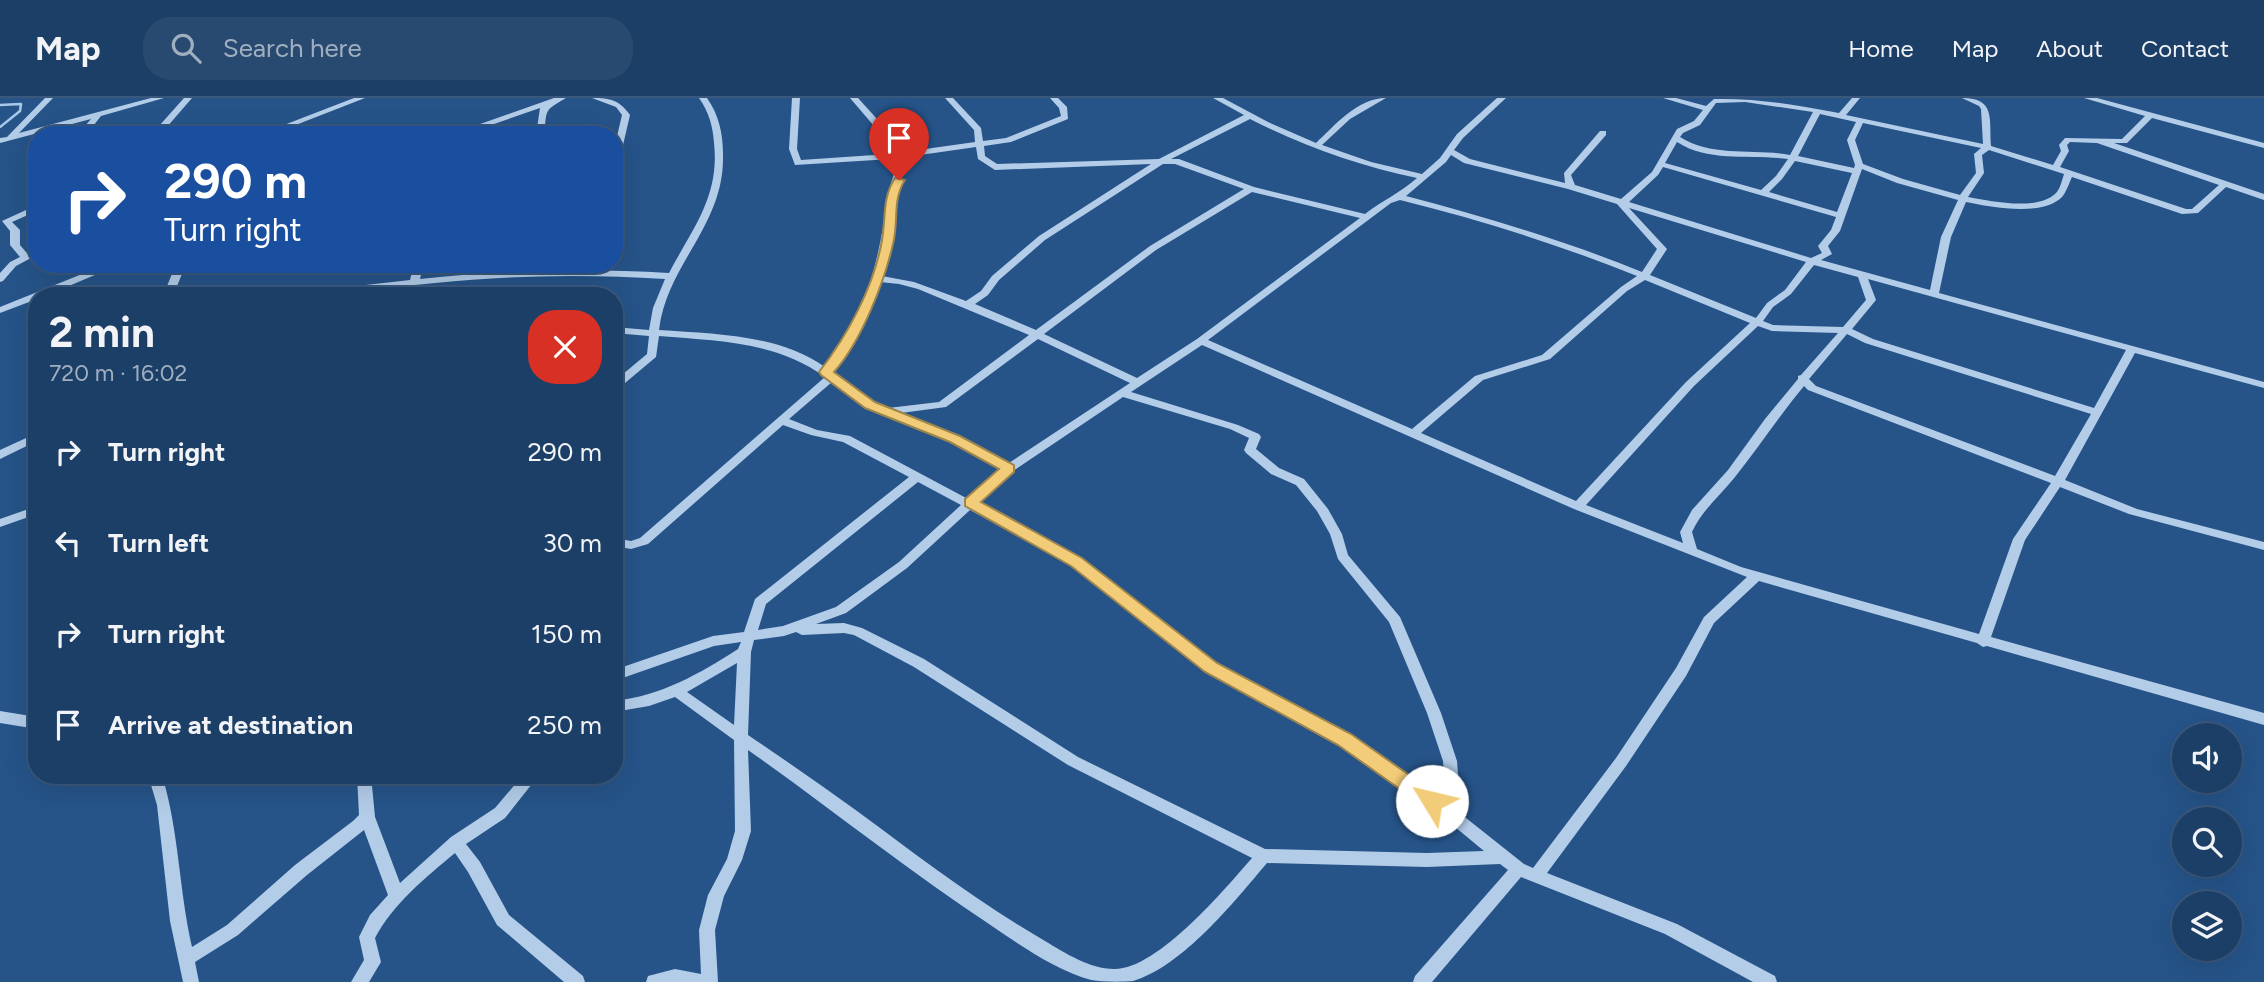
<!DOCTYPE html>
<meta charset="utf-8">
<style>
body{margin:0;font-family:Figtree,sans-serif;background:#294a70;color:#f1f3f6;height:100vh;display:flex;flex-direction:column;font-size:26px;white-space:nowrap}
*{box-sizing:border-box;margin:0}
p{font-size:23px;color:#a0afc0}
.icon{flex:none;width:38px;height:38px;fill:none;stroke:currentColor;stroke-width:2;stroke-linecap:round;stroke-linejoin:round}
.map{position:relative;flex:1;overflow:hidden}
.details{position:absolute;left:28px;top:189px;width:595px;height:497px;display:flex;flex-direction:column;background:#1c3f67;border-radius:28px;box-shadow:0 7px 28px #0002,0 0 0 2px #3a587b}
.details>*{flex:none}
.banner{position:absolute;left:28px;top:28px;width:595px;height:147px;border-radius:28px;box-shadow:0 7px 28px #0002,0 0 0 2px #3a587b;background:#1a4fa0;color:#fff;overflow:hidden}
.buttons{position:absolute;left:2172px;top:625px;display:grid;gap:14px}
.buttons a{display:grid;place-items:center;width:70px;height:70px;border-radius:50%;background:#1c3f67;box-shadow:0 7px 28px #0002,0 0 0 2px #3a587b;font-size:35px}
.pin{position:absolute;display:grid;place-items:center;width:60px;height:60px;color:#fff;margin:-72px -30px;border-radius:50% 50% 50% 0;rotate:-45deg;box-shadow:0 0 7px #0007}
.pin .icon{rotate:45deg}
.me{position:absolute;width:77px;margin:-38px;rotate:306deg;stroke-linejoin:round;filter:drop-shadow(0 0 5px #0008)}
.turn{display:flex;align-items:center;gap:24px;height:147px;padding:0 21px;font-size:32px}
.turn .icon{width:91px;height:91px;stroke-width:2.5}
.turn b{display:block;font-size:49px;line-height:60px}
.round{display:grid;place-items:center;flex:none;width:74px;height:74px;border-radius:28px;background:#294a70}
.headline{display:flex;align-items:center;justify-content:space-between;height:119px;padding:0 21px}
h1{font-size:42px;font-weight:700;line-height:52px}
ul{padding:0;list-style:none}
li{display:flex;align-items:center;gap:21px;height:91px;padding:0 21px}
li div{flex:1}
li b{display:block;font-size:26px}
li em{font-style:normal}
header{display:flex;align-items:center;gap:42px;box-sizing:border-box;height:98px;padding:0 35px;background:#1c3f67;border-bottom:2px solid #3a587b}
header strong{font-size:33px}
nav{display:flex;gap:38px;margin-inline-start:auto;font-size:24px}
.search{width:490px;height:63px;background:#294a70;display:flex;align-items:center;gap:18px;box-sizing:border-box;padding:0 24px;border-radius:28px;color:#a0afc0;font-size:26px}
.map>svg:first-child{display:block}
.lines{fill:none;stroke-linecap:round;stroke-linejoin:round}
.stream{stroke:#a8c8ea;stroke-width:2.5}
.minor{fill:#b3cde9;fill-rule:evenodd}
.route{fill:#f2cc78;stroke:#9d854e;stroke-width:2}
</style>
<header>
<strong>Map</strong>
<div class="search"><svg class="icon" aria-label="search" viewBox="0 0 24 24"><circle cx="10" cy="10" r="6"/><path d="M15 15l6 6"/></svg>Search here</div>
<nav><a>Home</a><a>Map</a><a>About</a><a>Contact</a></nav>
</header>
<div class="map">
<svg width="2264" height="884" viewBox="0 0 2264 884">
<rect width="100%" height="100%" fill="#265489"/>
<g class="lines">
<path class="stream" d="M0,7L21,6L20,13L0,29"/>
<path class="minor" d="M45,0H53L19,35L151,0H164L101,18L86,37H77L91,21L0,45V40L7,39Z
M184,0H192L160,37H151Z
M354,0H365L270,37H258Z
M554,0H566C544,13 547,10 544,37H536L540,10L462,37H449Z
M592,0C611,0 619,2 630,17L617,73H614V51L622,17L616,9Z
M699,0H707C719,17 723,36 723,56C725,128 667,165 659,232C714,236 778,236 825,269C867,217 879,162 888,97C890,83 898,76 891,61L795,67L789,51L792,0H800L797,51L801,62L889,56L880,35L850,0H858L887,32L897,55L975,44L974,32L945,0H953L981,30L983,43L1006,40L1061,18L1059,10L1050,0H1058L1067,9L1068,21L1011,44L984,48L985,58L997,66L1159,61L1244,17L1213,0H1223L1268,24L1316,45C1335,27 1358,0 1386,0L1350,21L1322,47L1371,64L1422,76L1440,60L1457,36L1497,0H1506L1463,40L1454,52L1470,61L1565,85L1564,75L1600,33H1606V37L1571,77L1575,87L1621,101L1652,74L1677,31L1694,23L1703,12L1663,0H1676L1706,8L1714,1C1757,0 1798,7 1839,15L1852,0H1860L1846,17L1983,46L1981,11L1979,8L1962,0C1996,0 1989,21 1991,48L2053,67L2061,53L2059,47L2065,40L2122,41L2145,18L2084,0H2097L2264,45V50L2152,20L2127,45H2114L2264,96V102L2226,89L2198,115L2182,116L2072,79C2069,85 2067,93 2062,99C2042,119 1991,109 1966,104L1951,139L1939,195L2264,284V290L2135,255L2065,382L2137,411L2264,444V452L2129,416L2060,389L2025,442L1991,539L2264,615V627L1987,548L1983,549L1977,545L1759,483L1714,525L1686,578L1626,668L1547,775L1677,826L1775,878L1777,884H1753L1665,836L1521,779L1432,884H1413L1415,878L1508,772L1500,766L1427,769L1267,765C1234,804 1183,868 1133,883C1121,884 1103,884 1091,882C1055,872 1020,847 989,826C907,772 829,709 748,652L751,733L742,762L724,798L715,832L718,884H646L648,878L675,871L701,876L699,832L708,797L727,761L735,733L734,642L675,599L649,608L614,614V603C661,598 699,576 738,551L741,544L714,548L614,583V572L713,538L744,534L755,501L909,379L843,344L811,337L783,327L648,446L631,451L614,448V440L631,443L640,440L825,279C776,243 717,243 659,238L656,259L625,285L618,295L614,296V285L617,281L647,256L649,238L614,235V229L649,232L653,210L665,181C588,176 512,177 435,185C387,189 339,198 290,198L295,195L410,182L414,166H424L420,181C503,172 585,170 669,175C692,131 720,99 714,45C713,29 709,14 699,0ZM1745,4L1813,14L1790,57C1754,50 1713,60 1680,39L1683,35L1700,27L1716,5ZM1820,16L1856,24L1847,42L1855,67L1854,70L1798,58ZM1250,21C1303,48 1359,68 1417,80C1400,95 1383,102 1365,116L1254,89L1179,61H1171ZM1863,25L1981,50L1974,56L1976,75L1960,97L1903,81L1863,66L1855,42ZM1677,44C1709,65 1752,56 1788,61L1776,78L1761,92L1665,65ZM2070,44L2097,45L2219,87L2192,111H2186L2060,69L2069,53L2067,47ZM976,49L978,61L995,72L1151,66L1039,138L992,178L981,193L966,203L914,184L882,178L891,145L897,92L903,76L899,60ZM1989,52L2064,76C2062,82 2060,92 2055,96C2036,113 1990,103 1968,99L1984,75L1982,57ZM1451,57L1464,65L1568,91L1617,106L1657,151L1642,174C1566,143 1486,119 1406,98L1446,64ZM1795,63L1852,75L1837,114L1769,94L1782,81ZM1163,66H1175L1244,91L1150,148L1036,232L975,206L988,197L999,182L1045,142ZM1663,69L1836,119L1831,132L1818,148L1822,155L1811,160L1629,104L1658,77ZM1862,71L1897,85L1958,102L1941,139L1930,192L1821,162L1832,156L1828,148L1840,133ZM1252,94L1360,120L1197,241L1137,280L1044,236L1156,152ZM1400,102C1481,122 1560,147 1637,178L1621,189L1542,257L1475,278L1412,331L1208,242L1391,105ZM1629,110L1806,164L1785,192L1767,205L1756,220L1650,177L1667,151ZM1814,167L1858,179L1866,202L1843,229L1773,227L1763,223L1773,209L1791,196ZM1868,181L2126,252L2094,310L1873,241L1852,231L1876,202ZM1645,182L1750,225L1686,284L1576,403L1421,335L1483,282L1550,261L1627,193ZM880,184L899,186L918,191L1029,237L939,304L888,310L874,305L832,274L859,236ZM1758,228L1772,233L1838,235L1801,277L1798,278V281L1765,321L1728,372L1692,412L1680,434L1683,445L1586,407L1694,288ZM1847,236L1865,245L2091,316L2055,378L1816,288L1809,281ZM1038,241L1130,285L1009,365L959,338L901,315L946,309ZM1202,247L1574,411L1747,479L1704,519L1676,570L1616,660L1533,770L1524,766L1461,716L1457,663L1441,615L1400,519L1348,457L1342,436L1328,411L1304,381L1279,370L1256,351L1261,339L1259,336L1238,327L1131,294ZM832,284L866,309L951,344L1001,371L968,401L850,338L817,332L789,321ZM1804,288L1808,292L2051,385L2013,441L1979,536L1741,469L1697,451L1692,434C1702,412 1720,398 1735,379C1759,349 1780,317 1804,288ZM1123,299L1230,331L1249,340L1244,352L1246,355L1271,376L1296,387L1317,413L1330,436L1338,461L1389,524L1427,615L1443,663L1446,705L1350,637L1216,566L1080,461L977,406L1013,373ZM918,384L961,407L899,464L836,509L783,528L758,532L766,506ZM970,412L1072,467L1206,574L1340,645L1449,724L1484,753L1427,755L1265,751L1078,659L924,561L862,530L844,525L816,526L846,515L907,470ZM796,534L802,537L844,535L854,537L914,569L1068,667L1252,760C1225,791 1157,872 1114,871C1090,871 1065,855 1045,843C979,805 918,758 857,713C821,687 785,662 748,637L751,554L754,542L784,538ZM737,565L734,627L687,594Z
M37,107V113L12,124L20,132V147L31,160L16,168L3,183L0,184V175L10,164L20,159L10,147V133L2,123Z
M107,166H121L45,198H37V201L0,215V209Z
M176,166H186L173,198H163Z
M37,335V343L0,361V352Z
M37,408V416L0,429V421Z
M0,613L37,619V631L0,625Z
M148,677H162C179,733 179,792 192,849L227,827L295,767L353,723L359,717L357,677H371L375,719L400,785L451,739L495,710L523,677H539L505,720L466,746L480,764L509,817L583,878L585,884H564L497,827L468,774L455,755C426,779 393,806 375,840L381,864L369,884H351L364,862L359,839L370,817L388,797L364,732L307,777L238,837L195,864L199,884H183L170,823L157,707Z"/>
</g>
<path class="route" d="M895,80L905,82C892,102 899,123 893,146C884,185 861,244 834,274L875,304L960,338L1014,367V374L981,404L1082,460L1217,565L1351,636L1439,698L1442,703L1439,709H1425L1338,647L1205,574L1071,468L965,408V401L999,371L950,344L865,310L821,277L819,274C847,238 874,189 882,142C886,119 882,100 895,80Z"/>
</svg>
<div class="buttons">
<a><svg class="icon" aria-label="sound" viewBox="0 0 24 24"><path d="M4 9h4l5-4v14l-5-4H4zM17 9q2 3 0 6"/></svg></a>
<a><svg class="icon" aria-label="search" viewBox="0 0 24 24"><circle cx="10" cy="10" r="6"/><path d="M15 15l6 6"/></svg></a>
<a><svg class="icon" aria-label="layers" viewBox="0 0 24 24"><path d="M12 4l9 5-9 5-9-5zM3 14l9 5 9-5"/></svg></a>
</div>
<div class="pin" style="left:899px;top:82px;background:#d93025"><svg class="icon" aria-label="arrive" viewBox="0 0 24 24"><path d="M6 21V4h12l-3 4 3 4H6"/></svg></div>
<svg class="me" style="left:1432px;top:703px" viewBox="-20 -20 40 40"><circle r="19" fill="#fff"/><path d="M0-13L10 11 0 6-10 11z" fill="#f2cc78"/></svg>
<div class="banner">
<div class="turn"><svg class="icon" aria-label="right" viewBox="0 0 24 24"><path d="M7 20v-9h11M14 6l5 5-5 5"/></svg><div><b>290 m</b>Turn right</div></div>
</div>
<section class="details">
<div class="headline"><div><h1>2 min</h1><p>720 m · 16:02</p></div><a class="round" style="background:#d93025;color:#fff"><svg class="icon" aria-label="close" viewBox="0 0 24 24"><path d="M6 6l12 12M18 6L6 18"/></svg></a></div>
<ul>
<li><svg class="icon" aria-label="right" viewBox="0 0 24 24"><path d="M7 20v-9h11M14 6l5 5-5 5"/></svg><div><b>Turn right</b></div><em>290 m</em></li>
<li><svg class="icon" aria-label="left" viewBox="0 0 24 24"><path d="M17 20v-9H6M10 6l-5 5 5 5"/></svg><div><b>Turn left</b></div><em>30 m</em></li>
<li><svg class="icon" aria-label="right" viewBox="0 0 24 24"><path d="M7 20v-9h11M14 6l5 5-5 5"/></svg><div><b>Turn right</b></div><em>150 m</em></li>
<li><svg class="icon" aria-label="arrive" viewBox="0 0 24 24"><path d="M6 21V4h12l-3 4 3 4H6"/></svg><div><b>Arrive at destination</b></div><em>250 m</em></li>
</ul>
</section>
</div>
